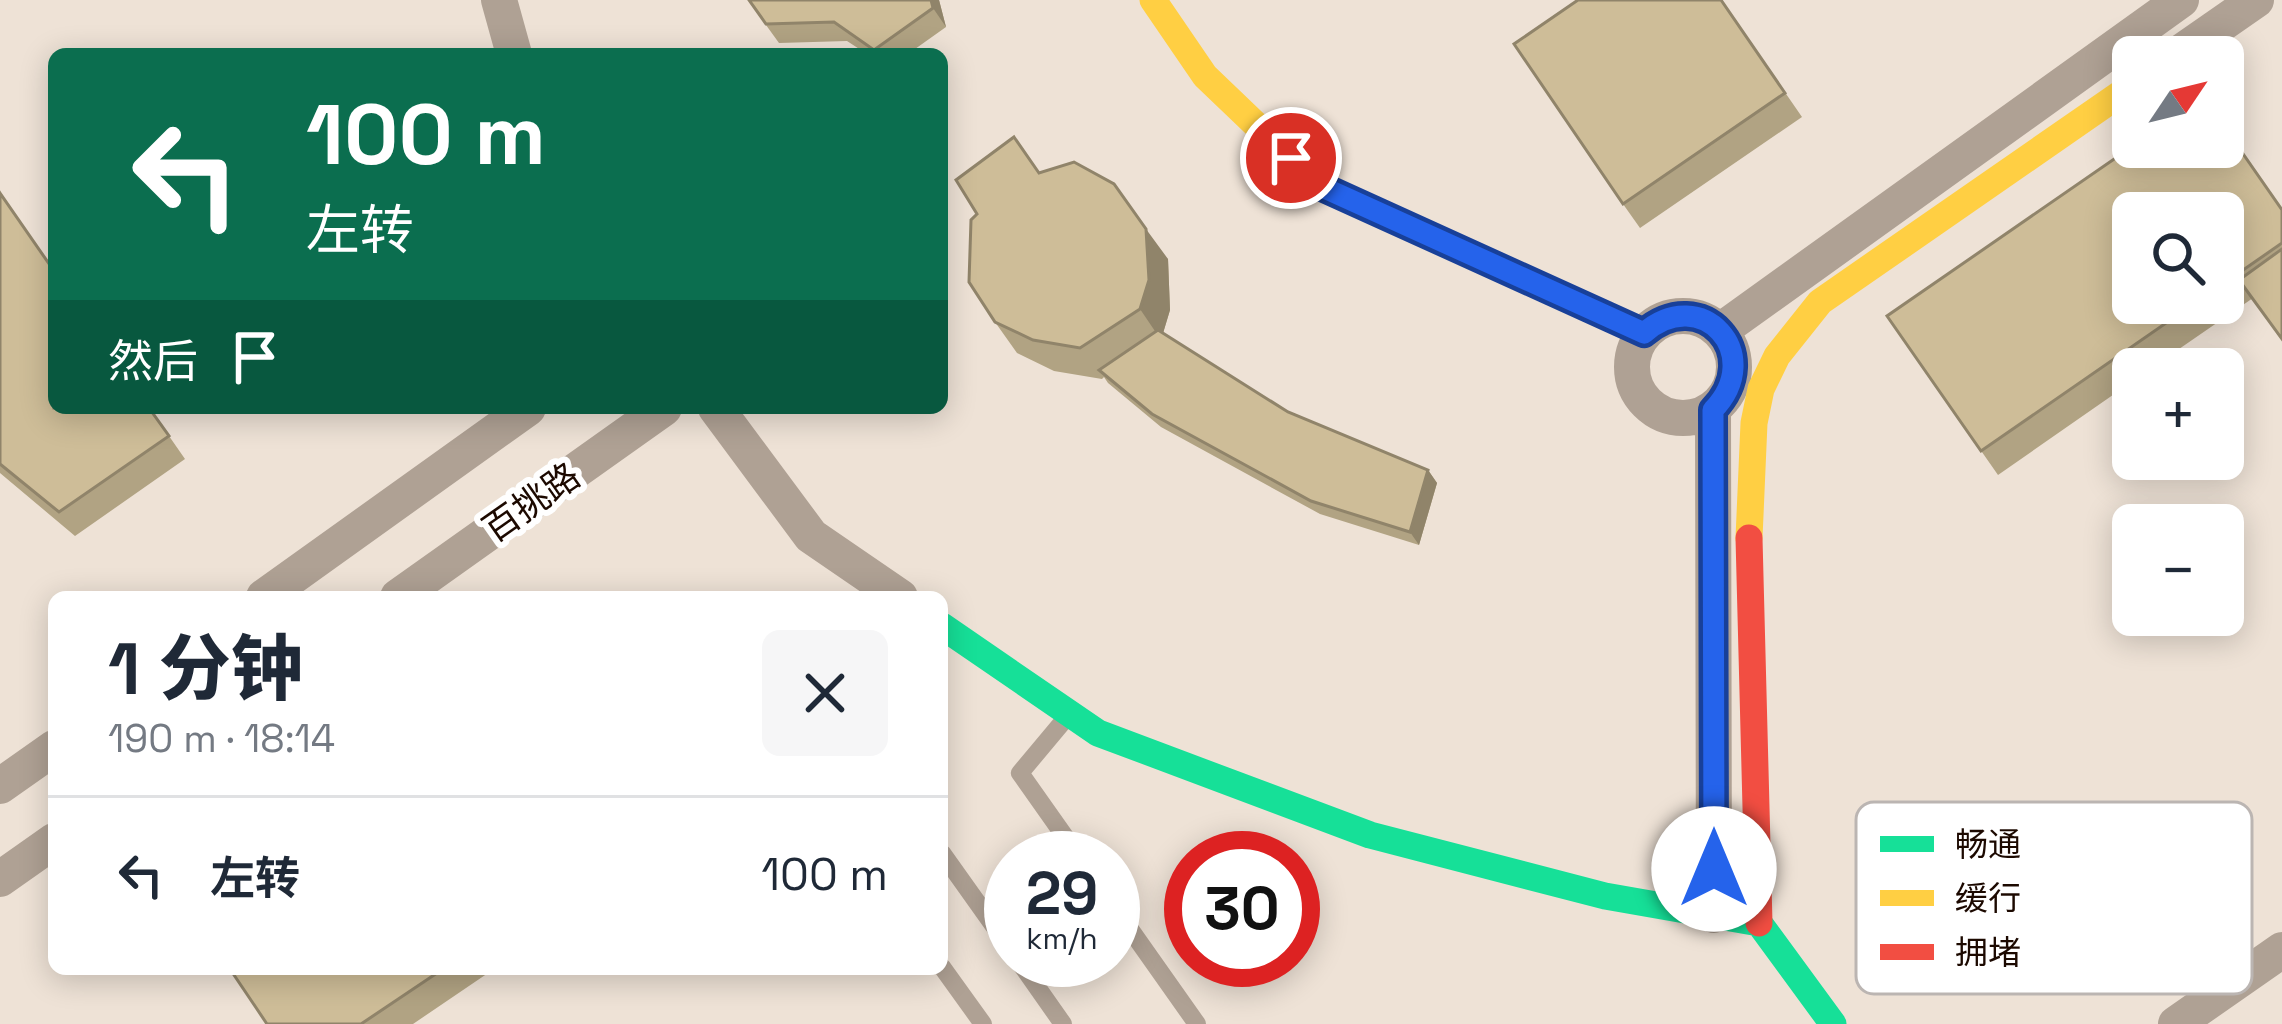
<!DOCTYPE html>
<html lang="zh">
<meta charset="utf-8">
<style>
body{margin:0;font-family:"Space Grotesk","Noto Sans SC",sans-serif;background:#f6f6f7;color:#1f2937;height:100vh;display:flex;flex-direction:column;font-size:45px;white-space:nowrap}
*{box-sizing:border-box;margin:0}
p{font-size:39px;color:#747a83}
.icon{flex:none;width:66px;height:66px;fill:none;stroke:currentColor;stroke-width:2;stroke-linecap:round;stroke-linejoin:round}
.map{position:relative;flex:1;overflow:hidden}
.side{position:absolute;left:48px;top:591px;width:900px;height:384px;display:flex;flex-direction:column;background:#fff;border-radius:18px;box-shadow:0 6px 30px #0003}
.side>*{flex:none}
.hud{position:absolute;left:48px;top:48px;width:900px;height:366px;border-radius:18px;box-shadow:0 6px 30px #0003;background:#0b6e4f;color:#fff;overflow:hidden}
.needle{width:78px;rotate:55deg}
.tools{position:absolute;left:2112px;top:36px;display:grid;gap:24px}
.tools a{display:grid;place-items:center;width:132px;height:132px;border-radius:18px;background:#fff;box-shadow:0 6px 30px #0003;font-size:60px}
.speed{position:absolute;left:984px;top:831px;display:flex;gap:24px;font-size:60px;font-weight:700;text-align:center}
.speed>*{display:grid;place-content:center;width:156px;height:156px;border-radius:50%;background:#fff;box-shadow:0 6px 30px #0003;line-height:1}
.speed small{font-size:30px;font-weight:400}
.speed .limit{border:18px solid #d22;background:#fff;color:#111}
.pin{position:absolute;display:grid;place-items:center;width:102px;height:102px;color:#fff;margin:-51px;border:6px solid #fff;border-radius:50%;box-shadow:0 3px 12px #0007}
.me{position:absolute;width:132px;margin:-66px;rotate:0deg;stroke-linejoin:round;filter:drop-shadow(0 0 9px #0008)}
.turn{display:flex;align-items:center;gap:42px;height:252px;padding:0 60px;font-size:54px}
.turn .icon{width:156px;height:156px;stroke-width:2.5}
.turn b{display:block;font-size:84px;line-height:102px}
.then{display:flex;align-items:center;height:114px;padding:0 60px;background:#0003;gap:24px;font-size:45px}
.round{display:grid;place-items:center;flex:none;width:126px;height:126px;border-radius:18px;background:#f6f6f7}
.head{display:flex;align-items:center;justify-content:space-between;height:204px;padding:0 60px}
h1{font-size:72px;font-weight:800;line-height:90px}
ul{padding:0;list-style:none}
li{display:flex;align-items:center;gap:36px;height:156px;padding:0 60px;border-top:3px solid #e0e1e3}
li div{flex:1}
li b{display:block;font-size:45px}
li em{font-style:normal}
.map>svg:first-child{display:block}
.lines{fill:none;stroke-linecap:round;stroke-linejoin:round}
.lane{stroke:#afa194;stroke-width:18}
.street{stroke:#afa194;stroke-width:36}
.fast{stroke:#16e098;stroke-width:27}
.slow{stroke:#ffcf43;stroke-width:27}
.jam{stroke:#f24e42;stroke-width:27}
.wall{fill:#b1a383;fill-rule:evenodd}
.shaded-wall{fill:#90846a}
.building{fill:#cebd98;stroke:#90846a;stroke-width:3}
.route-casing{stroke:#184099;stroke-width:30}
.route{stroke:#2563eb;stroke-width:21}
.labels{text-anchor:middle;stroke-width:12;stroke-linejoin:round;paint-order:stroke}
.street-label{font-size:36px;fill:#1c0900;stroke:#fff}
.key{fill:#fff;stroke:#bbb5b2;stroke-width:3}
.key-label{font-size:33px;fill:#1c0900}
</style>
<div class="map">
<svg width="2282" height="1024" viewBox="0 0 2282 1024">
<rect width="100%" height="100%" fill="#eee2d6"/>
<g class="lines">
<path class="lane" d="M1066,718L1020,773L1080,858
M942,853L1011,950
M1113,905L1197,1024
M1018,960L1063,1024
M942,967L983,1024"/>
<path class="street" d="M499,0L514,54
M2174,57L2256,0
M1632 367a51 51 0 1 1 102 0a51 51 0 1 1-102 0Z
M1720,331L2181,0
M716,408L811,536L900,597
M1713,409L1714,915
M264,597L528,408
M398,597L664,408
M0,786L54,748
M0,879L54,841
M2176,1024L2282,950"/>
<path class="fast" d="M942,626L1098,733L1370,835L1605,896L1759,923L1833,1024"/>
<path class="slow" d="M1153,0L1205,76L1320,186L1644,333
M1749,538L1754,423L1761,389L1777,356L1820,302L2133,85"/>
<path class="jam" d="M1749,538L1759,923"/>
</g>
<path class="wall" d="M748,0H939L946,27L908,54H867L847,41L779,43Z
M1721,0L1802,117L1640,228L1623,204Z
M2223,125L2282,210V340L2253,298L2150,369H2133V381L1998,475L1887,316L2133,146L2223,147ZM2133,213H2223V303H2133Z
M1039,173L1168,259L1170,310L1163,333L1288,412L1428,470L1437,483L1419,545L1320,514L1161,427L1108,383L1104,377L1102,379L1054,371L1017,353L995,322Z
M0,193L185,459L75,536L0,473Z
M230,969H494L413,1024H267Z"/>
<path class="shaded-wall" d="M931,0H939L946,27L933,8Z
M1146,229L1168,259L1170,310L1161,340L1140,309Z
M1428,470L1437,483L1419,545L1410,532Z"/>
<path class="building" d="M749,0H931L933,8L874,50L834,22L766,24Z
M1578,0H1721L1785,93L1623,204L1514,44Z
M2223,125L2282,210V243L2223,284V213H2133V303H2195L1981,451L1887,316L2133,146L2223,147Z
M1014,137L1039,173L1074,162L1114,184L1146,229L1149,280L1140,309L1080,348L1033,340L995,322L969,282L971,220L977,214L956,180Z
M0,193L54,271V408H149L169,436L59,512L0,464Z
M2282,249V339L2239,280Z
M1158,330L1288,412L1428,470L1410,532L1311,501L1152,414L1099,370Z
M230,969H443L361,1024H267Z"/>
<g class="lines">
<g class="route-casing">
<path id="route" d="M1291,158L1320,186L1644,333C1701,283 1767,354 1713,410L1714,869"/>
</g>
<use href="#route" class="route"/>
</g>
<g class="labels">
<g class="street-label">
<text transform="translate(531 502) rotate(-35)" y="13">百挑路</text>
</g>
</g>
<rect x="1856" y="802" width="396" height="192" rx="18" class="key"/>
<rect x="1880" y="836" width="54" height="16" fill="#16e098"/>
<rect x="1880" y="890" width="54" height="16" fill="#ffcf43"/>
<rect x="1880" y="944" width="54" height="16" fill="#f24e42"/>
<g class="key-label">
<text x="1955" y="856">畅通</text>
<text x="1955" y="910">缓行</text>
<text x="1955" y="964">拥堵</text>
</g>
</svg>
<div class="tools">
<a><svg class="needle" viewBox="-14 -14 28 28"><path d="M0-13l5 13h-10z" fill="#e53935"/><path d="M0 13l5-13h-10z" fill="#747a83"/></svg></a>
<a><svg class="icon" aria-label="search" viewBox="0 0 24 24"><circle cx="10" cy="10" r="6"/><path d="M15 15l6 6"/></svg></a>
<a>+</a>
<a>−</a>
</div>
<div class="speed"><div>29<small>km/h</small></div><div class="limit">30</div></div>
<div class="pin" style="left:1291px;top:158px;background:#d93025"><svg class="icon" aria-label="arrive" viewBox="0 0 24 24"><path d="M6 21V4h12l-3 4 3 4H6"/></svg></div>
<svg class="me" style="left:1714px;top:869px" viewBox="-20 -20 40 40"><circle r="19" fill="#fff"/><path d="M0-13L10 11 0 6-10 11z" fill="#2563eb"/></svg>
<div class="hud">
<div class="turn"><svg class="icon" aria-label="left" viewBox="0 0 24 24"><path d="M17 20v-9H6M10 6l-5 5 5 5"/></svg><div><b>100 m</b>左转</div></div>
<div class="then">然后<svg class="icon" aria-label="arrive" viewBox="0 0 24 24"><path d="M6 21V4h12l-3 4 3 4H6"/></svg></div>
</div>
<section class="side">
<div class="head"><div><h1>1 分钟</h1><p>190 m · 18:14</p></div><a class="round"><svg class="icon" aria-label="close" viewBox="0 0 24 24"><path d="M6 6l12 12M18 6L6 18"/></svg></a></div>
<ul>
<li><svg class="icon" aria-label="left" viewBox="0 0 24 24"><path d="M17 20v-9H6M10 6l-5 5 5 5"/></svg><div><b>左转</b></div><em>100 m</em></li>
</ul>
</section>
</div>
